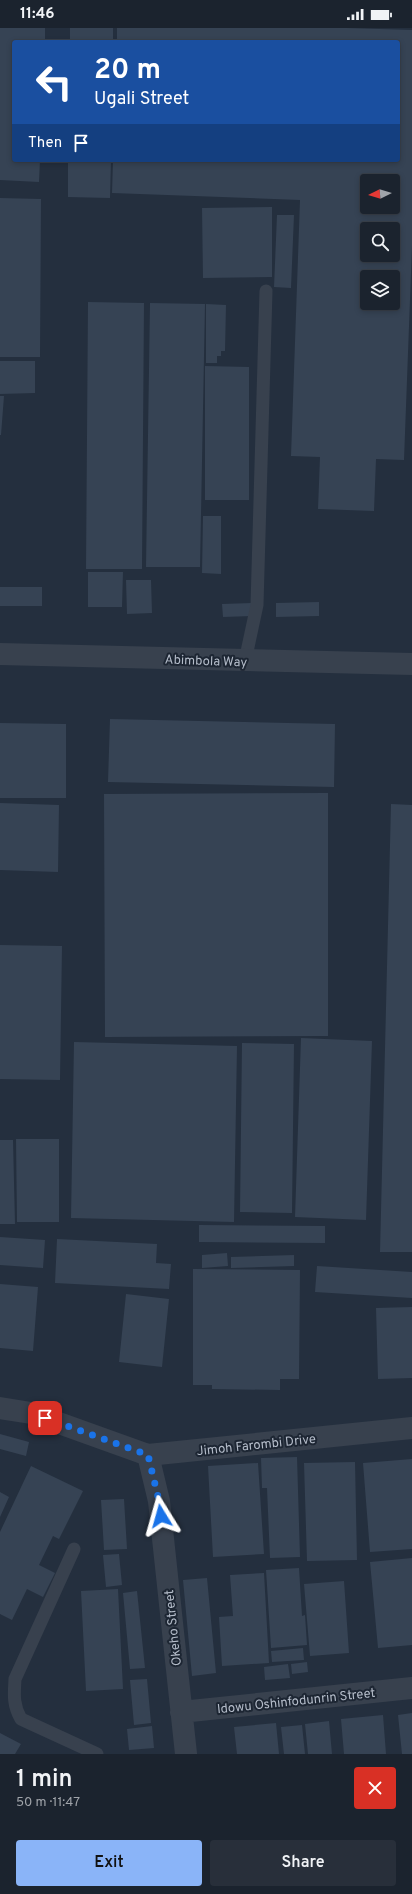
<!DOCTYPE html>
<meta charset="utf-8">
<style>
body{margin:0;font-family:Overpass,sans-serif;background:#282f3a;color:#f1f3f6;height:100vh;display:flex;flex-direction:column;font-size:15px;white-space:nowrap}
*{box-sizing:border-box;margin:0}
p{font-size:13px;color:#a0a4aa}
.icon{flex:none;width:22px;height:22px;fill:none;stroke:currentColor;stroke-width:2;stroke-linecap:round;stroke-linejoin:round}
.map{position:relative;height:1726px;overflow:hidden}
.side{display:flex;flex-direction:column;background:#1b232e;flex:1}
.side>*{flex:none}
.banner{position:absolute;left:12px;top:12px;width:388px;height:122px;border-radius:4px;box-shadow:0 2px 6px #0003,0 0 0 1px #39404a;background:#1a4fa0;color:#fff;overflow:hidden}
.needle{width:26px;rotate:265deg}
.fabs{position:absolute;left:360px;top:146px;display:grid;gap:8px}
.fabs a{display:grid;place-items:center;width:40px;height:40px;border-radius:4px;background:#1b232e;box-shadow:0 2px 6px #0003,0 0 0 1px #39404a;font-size:20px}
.pin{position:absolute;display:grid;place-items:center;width:34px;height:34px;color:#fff;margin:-17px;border-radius:8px;box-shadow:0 2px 6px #0006}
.me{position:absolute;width:44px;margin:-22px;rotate:352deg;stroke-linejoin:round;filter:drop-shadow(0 0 3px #0008)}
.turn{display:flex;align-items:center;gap:14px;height:84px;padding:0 16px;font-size:18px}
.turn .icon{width:52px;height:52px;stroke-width:2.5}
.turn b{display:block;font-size:28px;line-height:34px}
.then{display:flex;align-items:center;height:38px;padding:0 16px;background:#0003;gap:8px;font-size:15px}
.round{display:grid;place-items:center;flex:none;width:42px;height:42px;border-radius:4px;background:#282f3a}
.head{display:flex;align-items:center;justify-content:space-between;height:68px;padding:0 16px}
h1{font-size:24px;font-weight:600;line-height:30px}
.button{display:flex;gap:8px;margin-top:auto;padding:8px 16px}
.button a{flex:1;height:46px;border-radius:4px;background:#8ab4f8;color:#111;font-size:16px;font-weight:600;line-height:46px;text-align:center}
.button a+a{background:#282f3a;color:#f1f3f6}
.status{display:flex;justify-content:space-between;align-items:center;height:28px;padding:0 20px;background:#1b232e;direction:ltr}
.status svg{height:11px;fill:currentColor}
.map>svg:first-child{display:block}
.building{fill:#364354;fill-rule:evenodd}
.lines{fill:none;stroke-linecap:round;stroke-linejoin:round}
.service{stroke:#38414e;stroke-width:13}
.minor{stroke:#38414e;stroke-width:22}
.tertiary{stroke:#38414e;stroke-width:22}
.route{stroke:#1a73e8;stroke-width:7;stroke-dasharray:0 12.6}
.labels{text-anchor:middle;stroke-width:4;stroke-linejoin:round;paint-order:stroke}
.street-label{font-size:13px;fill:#b4bcc9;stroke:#1d2633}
</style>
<div class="status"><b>11:46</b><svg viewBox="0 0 49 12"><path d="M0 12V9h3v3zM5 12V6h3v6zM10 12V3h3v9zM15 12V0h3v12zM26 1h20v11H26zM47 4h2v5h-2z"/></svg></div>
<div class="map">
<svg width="412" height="1726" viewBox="0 0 412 1726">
<rect width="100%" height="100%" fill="#242f3e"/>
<path class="building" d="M0,0H45V14H14V132H40L39,154L0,152Z
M70,0H113V14H70Z
M117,0H347L412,2V218L404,432L376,431L374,483L318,481L320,429L291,428L300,172L112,165L113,132H398V14H117ZM367,153H393V179H367ZM367,201H393V227H367ZM367,249H393V275H367Z
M68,132H111L110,170L68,169Z
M0,170L41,171L40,329H0Z
M272,179V249L203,250L202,180Z
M277,187H294L291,260L274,259Z
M88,274L144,275L142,541H86Z
M150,275L205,276L200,539H146Z
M206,276L226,277L225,323H221V328H217V335H206Z
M0,333H35V365L0,366Z
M205,338L249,339V472H205Z
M0,368H4L1,407H0Z
M203,488H221V546L202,545Z
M88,544H123L122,579H88Z
M126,552H151L152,585L127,586Z
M0,559H42V578H0Z
M319,574V588L276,589V575Z
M252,575V588L223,589L222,576Z
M110,691L335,696L334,759L108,754Z
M0,695L66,696V770H0Z
M328,765V1008L105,1009L104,766Z
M0,775L59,777L58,844L0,842Z
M391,776L412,777V1224H380Z
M0,917L62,918L60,1052L0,1051Z
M301,1010L372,1013L366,1192L295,1189Z
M74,1014L237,1018L234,1194L71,1190Z
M242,1015L294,1016L292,1185L240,1184Z
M16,1111H59V1194H17Z
M0,1112H13L15,1196H0Z
M199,1197L325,1198V1215L199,1214Z
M0,1209L45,1212L43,1240L0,1237Z
M57,1211L157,1216L156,1235L171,1236L169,1261L55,1255Z
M227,1225L228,1238L202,1240V1227Z
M294,1227V1238L231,1240V1229Z
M317,1238L412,1244V1270L315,1264Z
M193,1241L300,1242L299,1351H280V1362L212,1361V1357H193Z
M0,1256L38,1259L33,1323L0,1320Z
M126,1266L169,1271L162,1339L119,1334Z
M412,1279V1350L378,1351L376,1280Z
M0,1406L29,1414L26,1428L0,1421Z
M297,1429L300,1529L270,1530L267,1460H262L261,1430Z
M412,1431V1521L370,1524L363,1435Z
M355,1434L357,1532L307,1533L304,1435Z
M258,1435L264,1526L213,1529L208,1438Z
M31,1438L83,1463L59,1511L53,1508L39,1537L55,1545L43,1569L27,1561L12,1592L0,1586V1504Z
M0,1464L9,1469L0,1489Z
M124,1471L127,1521L104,1522L101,1472Z
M119,1526L122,1557L106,1559L103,1527Z
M412,1530V1617L378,1620L370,1534Z
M299,1540L302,1588L305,1587L307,1617L271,1620L266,1542Z
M264,1545L269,1635L222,1638L219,1589L233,1588L230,1547Z
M207,1550L216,1645L192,1648L183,1552Z
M344,1553L349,1625L310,1628L304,1556Z
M118,1561L123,1661L86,1663L81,1563Z
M137,1563L145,1640L130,1641L123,1565Z
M303,1620L304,1632L272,1634L271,1623Z
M307,1634L308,1644L292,1646L291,1636Z
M288,1636L290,1650L265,1652L264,1639Z
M147,1651L151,1695L134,1697L130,1652Z
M412,1685V1726H402L398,1687Z
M383,1687L386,1726H344L341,1691Z
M329,1693L332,1726H308L305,1696Z
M276,1695L279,1726H237L234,1699Z
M302,1697L305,1726H284L281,1699Z
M152,1698L154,1720L129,1722L127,1701Z
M0,1705L21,1716L15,1726H0Z"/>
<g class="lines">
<path class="service" d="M245,633L257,577L266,263
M74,1521L15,1651C14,1667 13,1677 21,1691L97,1726"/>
<path class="minor" d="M0,1380L31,1385L148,1427
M181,1684L412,1660
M186,1726L159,1473L148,1427L412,1400"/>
<path class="tertiary" d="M0,626L412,636"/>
</g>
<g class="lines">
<path class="route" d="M45,1390L148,1427L159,1473L161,1488"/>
</g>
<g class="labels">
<g class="street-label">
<text transform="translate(206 632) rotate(2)" y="5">Abimbola Way</text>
<text transform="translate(256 1416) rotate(-6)" y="5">Jimoh Farombi Drive</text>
<text transform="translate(172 1600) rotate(-96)" y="5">Okeho Street</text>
<text transform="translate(296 1672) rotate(-6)" y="5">Idowu Oshinfodunrin Street</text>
</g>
</g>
</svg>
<div class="fabs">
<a><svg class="needle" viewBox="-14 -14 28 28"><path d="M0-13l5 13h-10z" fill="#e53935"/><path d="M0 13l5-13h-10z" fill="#a0a4aa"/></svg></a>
<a><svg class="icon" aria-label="search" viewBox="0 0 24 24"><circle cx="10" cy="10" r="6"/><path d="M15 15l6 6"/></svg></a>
<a><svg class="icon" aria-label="layers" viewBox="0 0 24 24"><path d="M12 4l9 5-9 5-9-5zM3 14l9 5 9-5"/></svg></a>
</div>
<div class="pin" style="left:45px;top:1390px;background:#d93025"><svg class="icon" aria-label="arrive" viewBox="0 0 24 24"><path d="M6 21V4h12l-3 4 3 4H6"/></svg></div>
<svg class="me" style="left:161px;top:1488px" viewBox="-20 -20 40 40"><path d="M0-17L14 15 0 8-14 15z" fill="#1a73e8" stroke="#fff" stroke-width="4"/></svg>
<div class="banner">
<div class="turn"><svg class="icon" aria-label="left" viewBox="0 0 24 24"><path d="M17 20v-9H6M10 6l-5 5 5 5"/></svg><div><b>20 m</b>Ugali Street</div></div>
<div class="then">Then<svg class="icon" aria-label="arrive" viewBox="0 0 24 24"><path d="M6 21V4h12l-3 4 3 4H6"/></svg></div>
</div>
</div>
<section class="side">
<div class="head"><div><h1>1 min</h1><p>50 m · 11:47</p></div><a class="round" style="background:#d93025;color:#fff"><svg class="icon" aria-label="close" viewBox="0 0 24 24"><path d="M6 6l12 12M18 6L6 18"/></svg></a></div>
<div class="button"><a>Exit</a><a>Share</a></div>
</section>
